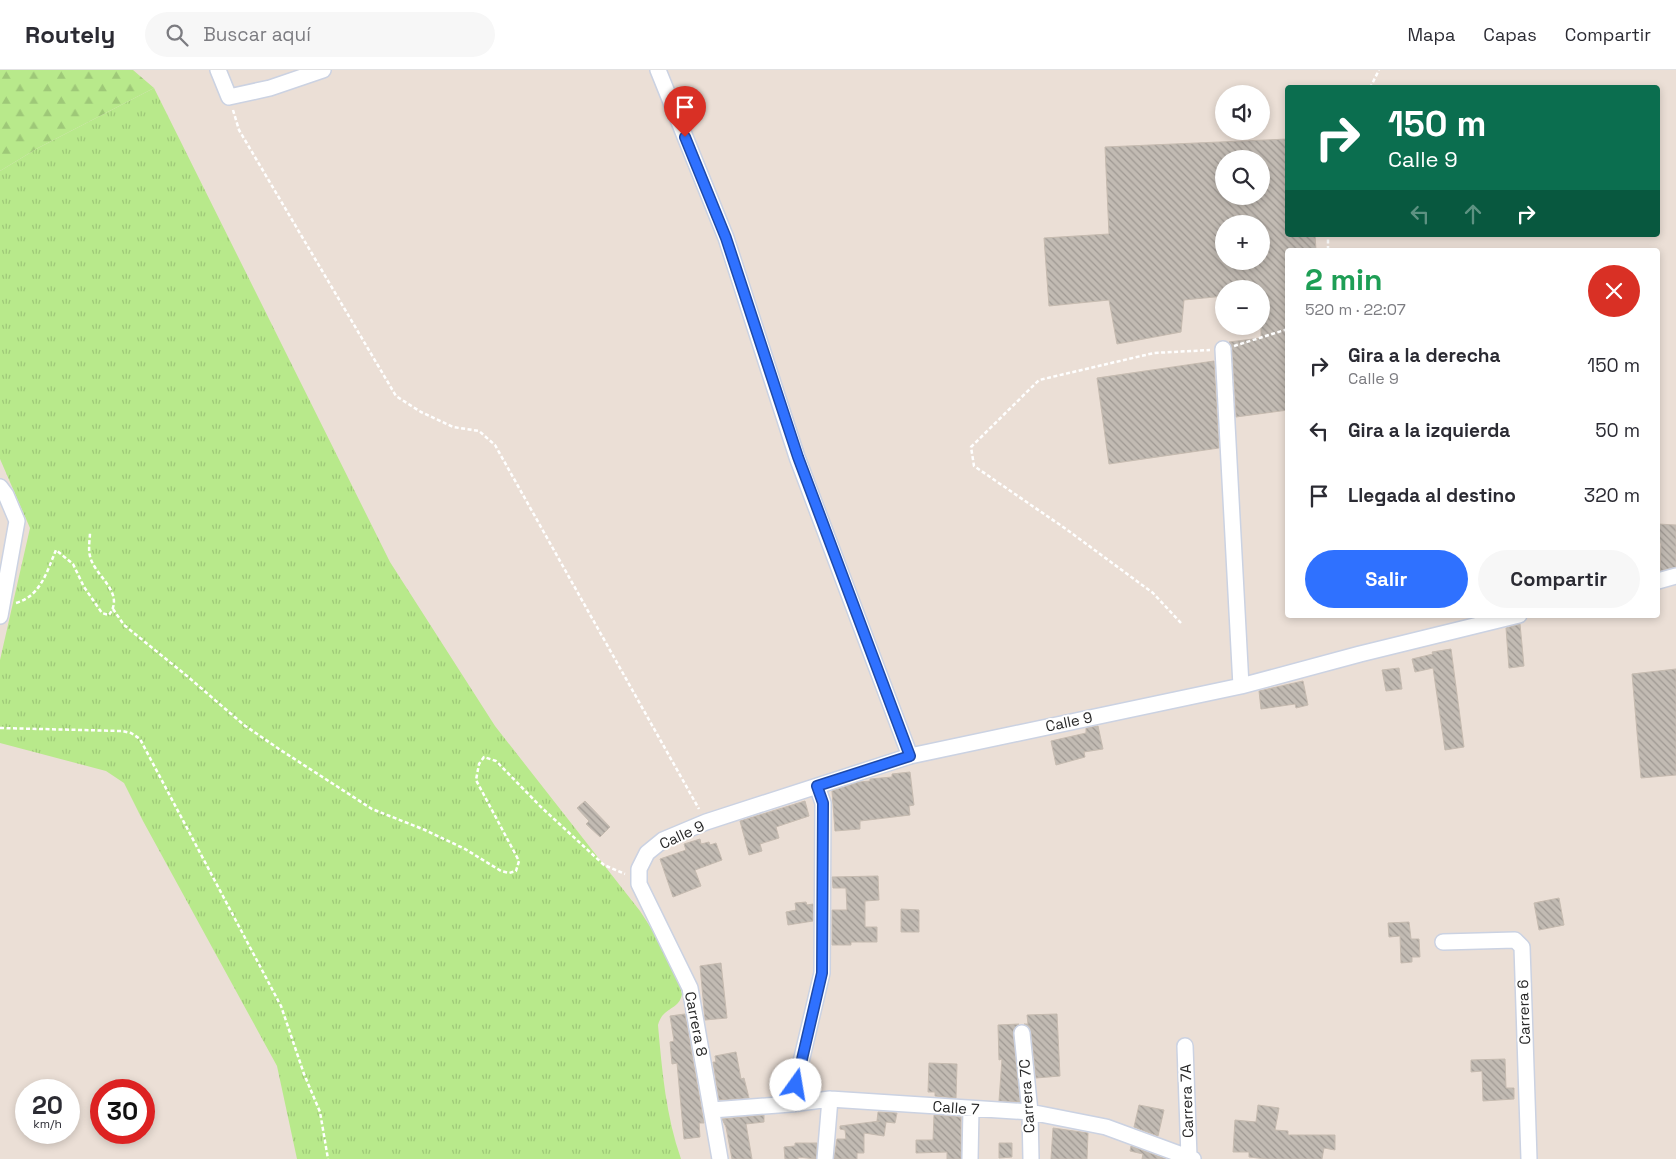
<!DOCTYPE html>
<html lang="es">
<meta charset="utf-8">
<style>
body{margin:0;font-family:"Space Grotesk",sans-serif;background:#f7f7f7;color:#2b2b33;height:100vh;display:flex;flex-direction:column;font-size:19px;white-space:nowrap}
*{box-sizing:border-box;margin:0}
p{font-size:16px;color:#7c7c81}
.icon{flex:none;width:28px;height:28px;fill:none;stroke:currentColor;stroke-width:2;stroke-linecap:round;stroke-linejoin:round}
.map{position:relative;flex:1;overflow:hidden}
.details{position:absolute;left:1285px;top:178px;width:375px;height:370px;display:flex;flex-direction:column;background:#fff;border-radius:5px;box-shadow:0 2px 8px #0003}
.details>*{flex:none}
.banner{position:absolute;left:1285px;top:15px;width:375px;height:152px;border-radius:5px;box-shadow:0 2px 8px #0003;background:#0b6e4f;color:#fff;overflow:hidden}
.fabs{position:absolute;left:1215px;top:15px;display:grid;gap:10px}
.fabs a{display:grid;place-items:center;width:55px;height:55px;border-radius:50%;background:#fff;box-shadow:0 2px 8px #0003;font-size:25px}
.speed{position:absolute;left:15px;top:1009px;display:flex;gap:10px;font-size:25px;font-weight:700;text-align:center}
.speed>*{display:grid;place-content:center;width:65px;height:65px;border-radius:50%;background:#fff;box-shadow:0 2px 8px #0003;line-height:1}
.speed small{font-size:12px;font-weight:400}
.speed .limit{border:8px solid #d22;background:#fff;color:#111}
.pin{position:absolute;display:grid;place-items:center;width:42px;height:42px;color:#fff;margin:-51px -21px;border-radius:50% 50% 50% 0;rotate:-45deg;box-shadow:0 0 5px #0007}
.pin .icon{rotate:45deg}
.me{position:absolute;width:55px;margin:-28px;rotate:13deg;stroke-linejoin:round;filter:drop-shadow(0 0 4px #0008)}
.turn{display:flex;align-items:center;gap:18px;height:105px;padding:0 20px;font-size:22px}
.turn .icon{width:65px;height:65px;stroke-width:2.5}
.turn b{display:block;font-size:35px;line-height:42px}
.lanes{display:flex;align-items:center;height:48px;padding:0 20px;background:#0003;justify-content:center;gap:25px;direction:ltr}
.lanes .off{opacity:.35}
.round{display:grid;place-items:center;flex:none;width:52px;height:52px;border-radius:26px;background:#f7f7f7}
.summary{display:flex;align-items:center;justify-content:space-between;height:85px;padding:0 20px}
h1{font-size:30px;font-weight:800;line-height:38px;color:#1e9e55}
.action{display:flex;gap:10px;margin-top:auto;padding:10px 20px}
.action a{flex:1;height:58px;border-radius:30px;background:#2f71ff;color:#fff;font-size:20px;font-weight:800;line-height:58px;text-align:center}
.action a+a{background:#f7f7f7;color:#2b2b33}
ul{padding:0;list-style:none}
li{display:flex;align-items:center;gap:15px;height:65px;padding:0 20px}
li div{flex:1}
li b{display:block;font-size:19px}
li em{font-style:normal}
header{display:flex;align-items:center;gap:30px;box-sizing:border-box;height:70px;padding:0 25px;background:#fff;border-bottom:1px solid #e1e1e2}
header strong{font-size:24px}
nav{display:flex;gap:28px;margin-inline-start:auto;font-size:18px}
.search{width:350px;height:45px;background:#f7f7f7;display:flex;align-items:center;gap:12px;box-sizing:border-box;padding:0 18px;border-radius:28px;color:#7c7c81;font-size:19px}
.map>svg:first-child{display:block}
.grass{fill:url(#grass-tufts)}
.forest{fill:url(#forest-firs)}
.building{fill:url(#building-back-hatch);stroke:#c6bbb0;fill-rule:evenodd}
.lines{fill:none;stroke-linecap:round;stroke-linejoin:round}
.minor-casing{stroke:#cbd2e2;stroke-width:18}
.path{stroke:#fff;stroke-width:2.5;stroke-dasharray:4 2.5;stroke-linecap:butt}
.minor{stroke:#fff;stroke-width:15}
.route-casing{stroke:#1f49a6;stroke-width:12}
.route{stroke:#2f71ff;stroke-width:9}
.labels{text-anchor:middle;stroke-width:4;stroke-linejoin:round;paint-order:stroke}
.street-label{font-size:15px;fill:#272727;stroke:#fff}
</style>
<header>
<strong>Routely</strong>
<div class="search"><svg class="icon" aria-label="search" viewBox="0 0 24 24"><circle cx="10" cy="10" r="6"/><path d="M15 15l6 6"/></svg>Buscar aquí</div>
<nav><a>Mapa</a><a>Capas</a><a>Compartir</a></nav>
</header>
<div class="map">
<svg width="1676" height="1089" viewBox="0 0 1676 1089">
<defs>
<pattern id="grass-tufts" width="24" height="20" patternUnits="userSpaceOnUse" patternTransform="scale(1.25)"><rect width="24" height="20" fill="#b8e98b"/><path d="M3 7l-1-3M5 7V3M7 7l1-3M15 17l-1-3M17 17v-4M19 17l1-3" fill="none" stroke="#9ec878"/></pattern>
<pattern id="forest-firs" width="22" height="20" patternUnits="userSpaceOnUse" patternTransform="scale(1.25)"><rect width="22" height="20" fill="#b8e98b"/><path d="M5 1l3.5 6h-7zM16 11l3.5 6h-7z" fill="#9ec878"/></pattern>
<pattern id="building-back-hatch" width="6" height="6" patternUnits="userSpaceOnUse" patternTransform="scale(1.25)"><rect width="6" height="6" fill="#c2bbb3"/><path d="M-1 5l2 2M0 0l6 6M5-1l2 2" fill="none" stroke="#9e9892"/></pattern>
</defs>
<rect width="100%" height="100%" fill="#ebdfd6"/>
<path class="grass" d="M154,18L390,492L495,656L640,841L673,892L682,924C679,941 663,936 658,955C662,1001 666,1046 681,1089H297L277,996L143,751L124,713L106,701L0,673V590L30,458L0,389V101L38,78Z"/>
<path class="forest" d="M0,0H133L154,18L38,78L0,101Z"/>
<path class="building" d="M1288,69V165H1315L1316,180H1288V340L1236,347L1232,278L1229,272L1261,268V219H1224V226L1184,230L1181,262L1117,274L1109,230L1049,236L1044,168L1109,164L1105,77ZM1224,89H1261V126H1224ZM1224,154H1261V191H1224Z
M1214,291L1219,378L1109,394L1097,308Z
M1658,454L1676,455V497L1660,501L1661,473H1658Z
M1520,554L1524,596L1509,598L1506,558Z
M1451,579L1464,677L1445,680L1433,598L1415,602L1412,589L1433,584L1432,582Z
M1399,598L1402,619L1386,621L1382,600Z
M1676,599V705L1641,708L1632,604Z
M1303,611L1308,635L1296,638L1295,634L1261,639L1259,621Z
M1098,656L1103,679L1084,682L1085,687L1056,695L1051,671L1086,663V658Z
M910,702L914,735L909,736L910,745L860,751V759L835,761L832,721L859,712L870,711V709L892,707V704Z
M585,731L610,757L600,767L586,754L589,751L577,738Z
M805,731L809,746L776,757L779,768L760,774L762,781L749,785L740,751Z
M700,769L701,774L709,772L710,775L716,773L722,790L695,800L701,816L673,827L660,789L686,780L684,774Z
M878,806L879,830L865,831V857H877V872H851V875H832V840H847L846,818H833L832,807Z
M1559,828L1564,855L1539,860L1534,833Z
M806,832L807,835L813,834V851L788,855L786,842L796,840L795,833Z
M901,839L919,840V862H901Z
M1409,852L1411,869H1419L1420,887H1412V892L1401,893L1400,866L1389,867L1388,853Z
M721,893L727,948L705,950L700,896Z
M685,944L704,1053H699L700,1067L684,1069L677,993L672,994L670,972L674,971L670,946Z
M1057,944L1060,1006L1036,1008L1031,962L1029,957L1024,954H1028L1027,945Z
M1019,954L1014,959L1013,964L1020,1032L999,1031L1002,989L999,990L998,955Z
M736,982L741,1009L744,1008L749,1028L719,1030L713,992H716L715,986Z
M1505,989L1506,1018H1514V1029L1483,1031L1482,1001L1471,1002V990Z
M929,993L957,994L956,1028L935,1026V1022H928Z
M1139,1035L1164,1040L1158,1066L1134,1057Z
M1258,1035L1279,1038L1275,1060L1288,1061V1065H1335V1080L1324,1078L1322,1089H1267L1249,1087V1082H1233L1235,1050L1256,1052Z
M878,1042L897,1043L895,1053L886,1052L884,1066L864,1063V1083H857V1089H834L837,1069H846L845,1060L840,1059V1056L880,1051H877Z
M764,1045V1052L746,1054L752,1089H732L726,1057L722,1049Z
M934,1045L961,1047V1089H947V1082L916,1083V1070H933Z
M1053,1058L1088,1063L1087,1089H1051Z
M795,1073H817L816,1089L798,1087V1089H785L784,1077L795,1076Z
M999,1073H1012V1087L999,1088Z
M1131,1076L1166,1089H1142L1143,1084L1130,1081Z"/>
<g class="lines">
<g class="minor-casing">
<path id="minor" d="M218,0L229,27L270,18L323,0
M658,0L726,168L797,387L910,686
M1223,279L1241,616
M0,417L6,425L17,451L0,546
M1658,511L1676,506
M1443,872L1515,870L1522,877L1529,1089
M1022,963L1030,1042L1031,1089
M1185,976L1189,1087
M791,1034L822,903L823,733L817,716
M712,1040L791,1034L830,1029L1030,1042L1106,1057L1193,1089
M720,1089L690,918L639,814V799L647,783L663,770L706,752L910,686L1241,616L1360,584L1519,545
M825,1089L830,1029
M970,1089L971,1039"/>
</g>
<path class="path" d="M1370,18L1379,0
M233,40L239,60L396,326L421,342L453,357L479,361L495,375L699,739
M1328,180V165
M1234,276L1288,259
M16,533C41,526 47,501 56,480L73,494L84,517L102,543L109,545C126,522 94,506 90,486C88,478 90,469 90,462
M113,539L124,555L187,606L244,655L279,679L372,739L425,760L465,779L501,801L509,803L516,801L519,791L476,710L479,694L484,687L496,691L541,737L604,795L625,804
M1181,553L1153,523L1066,459L974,396L971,377L1039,310L1154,283L1210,280
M0,658L122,661L131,663L140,669L281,936L304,1004L320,1042L328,1089"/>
<use href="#minor" class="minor"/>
</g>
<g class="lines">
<g class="route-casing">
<path id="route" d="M685,67L726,168L798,387L910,686L817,716L823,733L822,903L796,1015"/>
</g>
<use href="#route" class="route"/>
</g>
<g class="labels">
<g class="street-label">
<text transform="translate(1069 652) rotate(-12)" y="5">Calle 9</text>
<text transform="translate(682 765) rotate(-25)" y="5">Calle 9</text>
<text transform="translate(1524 942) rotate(-92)" y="5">Carrera 6</text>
<text transform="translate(696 954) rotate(79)" y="5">Carrera 8</text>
<text transform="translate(1027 1026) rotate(-94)" y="5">Carrera 7C</text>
<text transform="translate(1187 1031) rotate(-92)" y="5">Carrera 7A</text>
<text transform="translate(956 1038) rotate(4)" y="5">Calle 7</text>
</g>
</g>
</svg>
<div class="fabs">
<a><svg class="icon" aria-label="sound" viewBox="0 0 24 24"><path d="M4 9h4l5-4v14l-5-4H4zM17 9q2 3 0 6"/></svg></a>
<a><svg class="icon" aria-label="search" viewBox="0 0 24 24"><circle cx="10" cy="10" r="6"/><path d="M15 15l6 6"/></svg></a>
<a>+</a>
<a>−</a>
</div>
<div class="speed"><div>20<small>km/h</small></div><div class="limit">30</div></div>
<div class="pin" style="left:685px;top:67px;background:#d93025"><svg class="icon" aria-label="arrive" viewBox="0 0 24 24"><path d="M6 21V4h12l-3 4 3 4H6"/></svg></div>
<svg class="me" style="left:796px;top:1015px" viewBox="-20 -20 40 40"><circle r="19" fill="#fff"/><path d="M0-13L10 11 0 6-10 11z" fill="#2f71ff"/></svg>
<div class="banner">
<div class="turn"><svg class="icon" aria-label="right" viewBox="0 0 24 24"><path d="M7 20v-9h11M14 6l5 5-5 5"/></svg><div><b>150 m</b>Calle 9</div></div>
<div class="lanes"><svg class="icon off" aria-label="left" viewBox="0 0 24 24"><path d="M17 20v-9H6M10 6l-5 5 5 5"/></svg><svg class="icon off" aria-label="ahead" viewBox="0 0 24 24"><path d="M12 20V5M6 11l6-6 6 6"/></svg><svg class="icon" aria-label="right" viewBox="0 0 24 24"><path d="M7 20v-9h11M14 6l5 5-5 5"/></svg></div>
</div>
<section class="details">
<div class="summary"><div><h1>2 min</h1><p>520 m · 22:07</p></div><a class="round" style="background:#d93025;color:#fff"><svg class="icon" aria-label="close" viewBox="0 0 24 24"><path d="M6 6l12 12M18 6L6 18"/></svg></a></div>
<ul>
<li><svg class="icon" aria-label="right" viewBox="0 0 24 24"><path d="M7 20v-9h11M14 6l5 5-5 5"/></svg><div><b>Gira a la derecha</b><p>Calle 9</p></div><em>150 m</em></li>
<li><svg class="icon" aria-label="left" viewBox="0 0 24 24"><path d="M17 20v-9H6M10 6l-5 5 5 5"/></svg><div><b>Gira a la izquierda</b></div><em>50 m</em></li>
<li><svg class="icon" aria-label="arrive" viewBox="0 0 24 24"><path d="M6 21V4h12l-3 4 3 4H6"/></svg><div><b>Llegada al destino</b></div><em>320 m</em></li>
</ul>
<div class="action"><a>Salir</a><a>Compartir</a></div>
</section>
</div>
